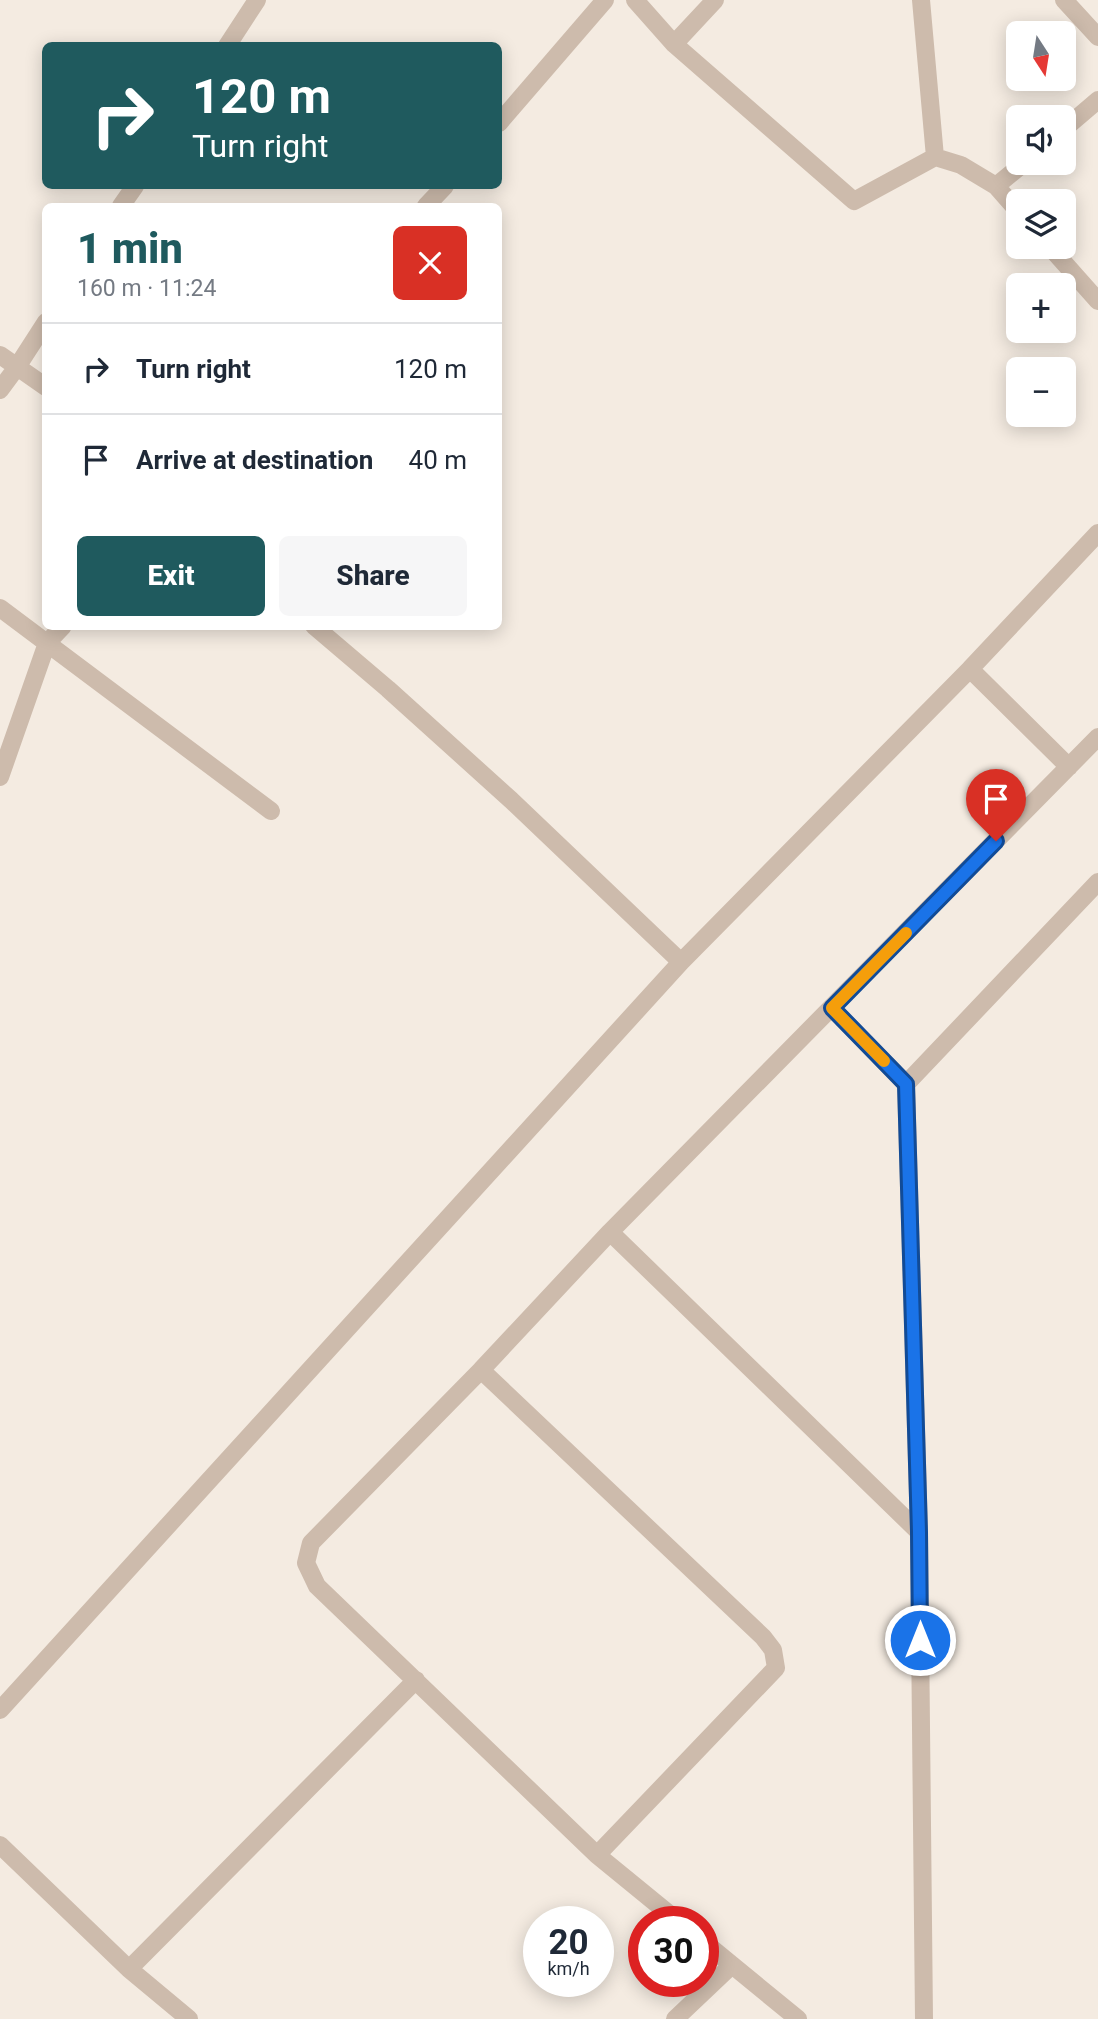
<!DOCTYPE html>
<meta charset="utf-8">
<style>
body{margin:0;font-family:Roboto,sans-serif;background:#f6f6f7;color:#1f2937;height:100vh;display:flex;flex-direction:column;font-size:26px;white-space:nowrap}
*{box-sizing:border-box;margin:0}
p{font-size:23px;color:#747a83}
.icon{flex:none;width:38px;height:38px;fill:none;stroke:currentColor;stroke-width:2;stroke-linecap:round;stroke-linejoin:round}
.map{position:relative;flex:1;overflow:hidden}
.drawer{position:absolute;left:42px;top:203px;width:460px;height:427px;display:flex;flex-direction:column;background:#fff;border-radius:10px;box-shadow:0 4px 18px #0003}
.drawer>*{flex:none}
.hud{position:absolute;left:42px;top:42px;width:460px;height:147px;border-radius:10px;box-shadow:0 4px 18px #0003;background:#1f5a5e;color:#fff;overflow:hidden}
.needle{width:46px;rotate:168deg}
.buttons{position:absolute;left:1006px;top:21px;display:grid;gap:14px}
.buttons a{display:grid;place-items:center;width:70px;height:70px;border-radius:10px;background:#fff;box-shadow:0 4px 18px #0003;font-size:35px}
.speed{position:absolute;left:523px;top:1906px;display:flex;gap:14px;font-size:35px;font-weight:700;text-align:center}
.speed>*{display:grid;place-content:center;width:91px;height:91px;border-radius:50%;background:#fff;box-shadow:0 4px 18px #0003;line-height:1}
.speed small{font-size:18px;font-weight:400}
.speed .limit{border:10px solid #d22;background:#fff;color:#111}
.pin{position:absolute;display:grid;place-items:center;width:60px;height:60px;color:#fff;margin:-72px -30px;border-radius:50% 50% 50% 0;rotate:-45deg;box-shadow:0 0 7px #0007}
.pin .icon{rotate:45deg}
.me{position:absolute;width:77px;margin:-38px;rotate:0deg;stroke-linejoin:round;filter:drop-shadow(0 0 5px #0008)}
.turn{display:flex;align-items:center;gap:24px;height:147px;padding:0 35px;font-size:32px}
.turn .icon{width:91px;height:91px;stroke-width:2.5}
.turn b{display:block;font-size:49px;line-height:60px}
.round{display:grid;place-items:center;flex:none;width:74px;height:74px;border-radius:10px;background:#f6f6f7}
.headline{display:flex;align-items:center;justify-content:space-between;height:119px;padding:0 35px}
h1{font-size:42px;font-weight:800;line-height:52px;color:#1f5a5e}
.primary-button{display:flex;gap:14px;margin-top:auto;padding:14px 35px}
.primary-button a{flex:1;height:80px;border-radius:10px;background:#1f5a5e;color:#fff;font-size:28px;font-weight:800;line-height:80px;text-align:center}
.primary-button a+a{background:#f6f6f7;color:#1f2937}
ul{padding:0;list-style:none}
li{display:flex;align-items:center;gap:21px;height:91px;padding:0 35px;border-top:2px solid #e0e1e3}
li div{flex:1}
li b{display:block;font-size:26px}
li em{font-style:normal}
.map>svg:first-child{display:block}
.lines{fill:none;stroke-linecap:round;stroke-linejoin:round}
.minor{stroke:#cdbbac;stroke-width:18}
.route-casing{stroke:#114b97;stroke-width:18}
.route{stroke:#1a73e8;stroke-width:12}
.slow{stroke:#f59e0b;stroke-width:12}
</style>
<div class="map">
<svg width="1098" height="2019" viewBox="0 0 1098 2019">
<rect width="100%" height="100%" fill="#f4ebe1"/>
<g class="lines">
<path class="minor" d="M635,0L674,44L854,201L935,157L961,165L996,186L1018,211
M921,0L935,157
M1064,0L1098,37
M674,44L715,0
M227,46L257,0
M499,123L605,0
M1064,129L1098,100
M996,186L1024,163
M121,206L135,186
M426,206L445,186
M1050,247L1098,301
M0,355L46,387
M0,390L17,367L46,322
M0,608L271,811
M314,626L388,689L511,800L681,962
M970,669L1069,767
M0,777L47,643L63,626
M832,1008L906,1084L919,1532L924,2019
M906,1084L1098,882
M610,1232L919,1532
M481,1370L763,1637L773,1650L776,1668L597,1855
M0,1710L681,962L970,669L1098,533
M0,1845L129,1969L189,2019
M679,1922L597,1855L317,1586L306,1563L311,1543L481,1370L610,1232L1098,737
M704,1942L798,2019
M129,1969L416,1680
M675,2019L732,1965"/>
</g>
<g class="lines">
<g class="route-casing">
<path id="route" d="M920,1640L919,1532L906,1084L832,1008L996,841"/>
</g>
<use href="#route" class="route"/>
<path class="slow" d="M884,1061L832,1008L906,933"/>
</g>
</svg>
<div class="buttons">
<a><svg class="needle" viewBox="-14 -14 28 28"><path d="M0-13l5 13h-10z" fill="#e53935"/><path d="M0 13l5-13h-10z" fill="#747a83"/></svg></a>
<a><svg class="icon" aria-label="sound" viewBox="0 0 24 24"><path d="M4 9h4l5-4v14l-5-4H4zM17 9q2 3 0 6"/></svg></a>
<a><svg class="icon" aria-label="layers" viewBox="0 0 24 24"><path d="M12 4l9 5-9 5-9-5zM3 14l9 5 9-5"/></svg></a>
<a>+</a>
<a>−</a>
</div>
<div class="speed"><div>20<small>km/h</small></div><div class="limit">30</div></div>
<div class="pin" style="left:996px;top:841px;background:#d93025"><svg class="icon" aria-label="arrive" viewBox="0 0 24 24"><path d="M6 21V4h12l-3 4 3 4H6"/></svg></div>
<svg class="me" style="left:920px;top:1640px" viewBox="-20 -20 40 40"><circle r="17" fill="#1a73e8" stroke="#fff" stroke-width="3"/><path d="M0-11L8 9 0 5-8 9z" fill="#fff"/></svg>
<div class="hud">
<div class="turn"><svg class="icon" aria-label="right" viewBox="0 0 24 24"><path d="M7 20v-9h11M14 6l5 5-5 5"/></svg><div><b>120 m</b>Turn right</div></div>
</div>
<section class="drawer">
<div class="headline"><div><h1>1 min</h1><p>160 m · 11:24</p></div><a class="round" style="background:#d93025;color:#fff"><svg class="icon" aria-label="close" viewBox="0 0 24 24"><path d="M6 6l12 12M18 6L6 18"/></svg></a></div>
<ul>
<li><svg class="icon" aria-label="right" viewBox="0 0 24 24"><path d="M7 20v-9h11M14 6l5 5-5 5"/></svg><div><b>Turn right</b></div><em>120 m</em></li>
<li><svg class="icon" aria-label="arrive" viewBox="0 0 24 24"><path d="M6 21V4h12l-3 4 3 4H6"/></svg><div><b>Arrive at destination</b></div><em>40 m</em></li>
</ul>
<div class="primary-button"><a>Exit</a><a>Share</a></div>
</section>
</div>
